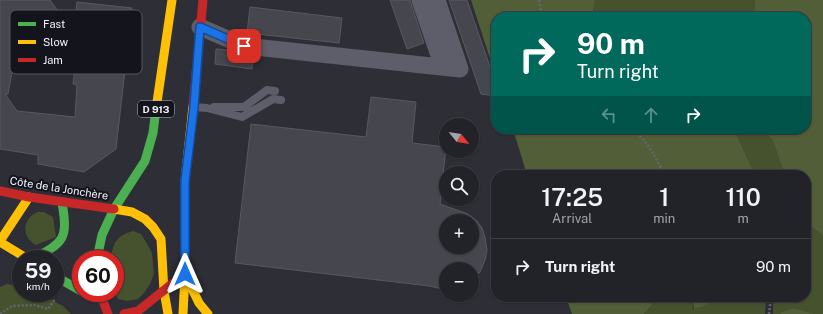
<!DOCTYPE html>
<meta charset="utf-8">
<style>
body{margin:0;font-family:"Public Sans",sans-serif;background:#2e2f35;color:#f1f3f6;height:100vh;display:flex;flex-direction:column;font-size:15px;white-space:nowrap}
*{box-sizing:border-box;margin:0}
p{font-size:13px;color:#a2a4a8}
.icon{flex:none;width:22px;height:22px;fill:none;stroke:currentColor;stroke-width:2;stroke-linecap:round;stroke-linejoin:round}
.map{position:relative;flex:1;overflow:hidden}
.side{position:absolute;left:491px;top:170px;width:320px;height:132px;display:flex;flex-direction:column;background:#222229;border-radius:16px;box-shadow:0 1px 3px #0004,0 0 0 1px #3f3f46}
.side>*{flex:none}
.guide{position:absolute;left:491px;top:12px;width:320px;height:122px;border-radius:16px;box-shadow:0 1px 3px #0004,0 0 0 1px #3f3f46;background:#00695c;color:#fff;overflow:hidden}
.needle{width:26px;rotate:120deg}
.fabs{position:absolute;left:439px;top:118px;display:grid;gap:8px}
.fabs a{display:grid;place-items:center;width:40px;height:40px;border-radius:50%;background:#222229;box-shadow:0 1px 3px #0004,0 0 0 1px #3f3f46;font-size:20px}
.speed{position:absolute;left:12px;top:250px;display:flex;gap:8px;font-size:20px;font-weight:700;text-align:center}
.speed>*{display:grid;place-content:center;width:52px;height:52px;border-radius:50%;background:#222229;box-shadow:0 1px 3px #0004,0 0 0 1px #3f3f46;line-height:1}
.speed small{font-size:10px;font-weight:400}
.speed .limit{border:6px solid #d22;background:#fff;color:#111}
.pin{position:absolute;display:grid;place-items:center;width:34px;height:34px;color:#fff;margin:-17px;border-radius:8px;box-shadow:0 2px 6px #0006}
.me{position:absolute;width:44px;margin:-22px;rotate:0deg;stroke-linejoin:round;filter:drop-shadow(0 0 3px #0008)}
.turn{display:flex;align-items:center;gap:14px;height:84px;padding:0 20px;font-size:18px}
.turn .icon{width:52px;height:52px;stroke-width:2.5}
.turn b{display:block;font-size:28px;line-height:34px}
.lanes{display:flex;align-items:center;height:38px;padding:0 20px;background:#0003;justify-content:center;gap:20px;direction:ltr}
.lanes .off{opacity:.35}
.eta{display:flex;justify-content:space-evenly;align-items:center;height:68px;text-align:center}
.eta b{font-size:24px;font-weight:600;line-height:28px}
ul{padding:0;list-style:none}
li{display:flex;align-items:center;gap:12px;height:56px;padding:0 20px;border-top:1px solid #3f3f46}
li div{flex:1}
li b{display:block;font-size:15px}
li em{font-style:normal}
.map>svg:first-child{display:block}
.green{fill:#46512e}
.forest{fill:#525e37}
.building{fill:#46464e;stroke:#575860;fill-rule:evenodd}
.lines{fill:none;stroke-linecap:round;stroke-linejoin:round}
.path{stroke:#65656e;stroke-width:2.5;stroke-dasharray:2 2;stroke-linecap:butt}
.lane{stroke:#5d5e6a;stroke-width:8}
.street{stroke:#5d5e6a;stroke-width:17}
.fast{stroke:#4caf50;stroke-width:9}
.slow{stroke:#ffc107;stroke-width:9}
.jam{stroke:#c62828;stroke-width:9}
.route-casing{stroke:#114b97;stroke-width:10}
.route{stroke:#1a73e8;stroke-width:7}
.labels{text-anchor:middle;stroke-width:4;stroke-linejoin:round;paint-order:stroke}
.shield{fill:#14141c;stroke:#afb1ba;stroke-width:1}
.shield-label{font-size:10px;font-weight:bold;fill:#f2f4fe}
.street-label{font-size:11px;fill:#f2f4fe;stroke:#14141c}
.key{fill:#14141c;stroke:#575760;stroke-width:1}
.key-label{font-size:11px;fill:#f2f4fe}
</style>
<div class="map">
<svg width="823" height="314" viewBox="0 0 823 314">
<rect width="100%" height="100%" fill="#2e2e37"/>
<path class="green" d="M595,0H755L754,17H592Z
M734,129H762L772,139L785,175H758L751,166Z
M38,212H44L53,217L56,237L36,245C21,237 22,218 38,212Z
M806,222L823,236V314H816L794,308L781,312L780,314H773V297H806Z
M133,231L141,234L146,242L152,253L154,274L150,284L144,293L138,299L127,301L118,299L115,293V259H111C113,243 116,236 133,231Z
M7,284L21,287V293H38L63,306L71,314H0V287Z
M659,297H692L693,309L724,299L725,297H766L765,314H644Z"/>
<path class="forest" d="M471,0H595L592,17H496V77Z
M755,0H823V236L806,222V175H785L772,139L762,129H806V17H754Z
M513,129H734L751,166L758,175H527Z
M566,297H659L644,314H572Z
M692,297H725L724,299L694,309Z
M794,308L816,314H780L781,312Z"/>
<path class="building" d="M0,0H50L67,24L41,48L17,45L8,94H5L17,111L75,117L77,85L73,84L75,70H69L77,2L132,8L116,149L84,172L38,164V155L0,149Z
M390,0H410L424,43L407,49Z
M449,0H467L496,84V96L481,94Z
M250,7L342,18L339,43L247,33Z
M216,49L228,50L240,55L253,57L252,69L215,64Z
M371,97L416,102L412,143L446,147L440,204L468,214L477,221L482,228L485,237L487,250L485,260L480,272L472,280V269H446V289H443L429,286L235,263L251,124L366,137ZM446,221H472V247H446Z"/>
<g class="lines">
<path class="path" d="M539,0L542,17
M630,129C645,135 657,161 665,175
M0,314L12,306L35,305L48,309L55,299
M769,314L771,297"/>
<path class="lane" d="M194,107L207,108L242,117L273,99L281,100
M214,107H244L267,90L275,91"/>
<path class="street" d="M420,0L443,67
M200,27L244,46L460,69L437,0"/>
<path class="fast" d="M32,259C65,242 68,239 62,202
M97,259L102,235L114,209L145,161L153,133L156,109
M55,276L81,291"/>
<path class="slow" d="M156,109L172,0
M114,209L132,212L145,219L153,227L161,239L164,291L168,314
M0,241L29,197
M0,242L28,259
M185,274L199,303L208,314
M183,314L185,274V181L193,106"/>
<path class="jam" d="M193,106L203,0
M0,191L29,197L114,209
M100,293L108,314
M124,314L138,311L173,283"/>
</g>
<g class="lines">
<g class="route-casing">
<path id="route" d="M185,274V181L194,107L200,27L244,46"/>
</g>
<use href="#route" class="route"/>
</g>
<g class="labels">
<rect class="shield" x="138" y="101" width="36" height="16" rx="3"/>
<g class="shield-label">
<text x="156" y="113">D 913</text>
</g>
<g class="street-label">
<text transform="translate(59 188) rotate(9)" y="4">Côte de la Jonchère</text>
</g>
</g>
<rect x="10" y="10" width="132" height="64" rx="6" class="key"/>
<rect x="18" y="22" width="18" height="4" fill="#4caf50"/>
<rect x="18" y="40" width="18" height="4" fill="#ffc107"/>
<rect x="18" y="58" width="18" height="4" fill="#c62828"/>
<g class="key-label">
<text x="43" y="28">Fast</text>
<text x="43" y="46">Slow</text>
<text x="43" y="64">Jam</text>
</g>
</svg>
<div class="fabs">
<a><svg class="needle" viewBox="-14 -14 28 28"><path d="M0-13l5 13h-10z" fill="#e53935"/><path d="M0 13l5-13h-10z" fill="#a2a4a8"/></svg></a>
<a><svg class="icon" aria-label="search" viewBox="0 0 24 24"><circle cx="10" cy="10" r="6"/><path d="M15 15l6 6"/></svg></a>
<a>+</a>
<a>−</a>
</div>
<div class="speed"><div>59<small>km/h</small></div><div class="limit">60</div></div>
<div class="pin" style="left:244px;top:46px;background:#d93025"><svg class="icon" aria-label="arrive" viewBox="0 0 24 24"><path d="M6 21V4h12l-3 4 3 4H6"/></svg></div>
<svg class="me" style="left:185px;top:274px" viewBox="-20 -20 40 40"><path d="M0-17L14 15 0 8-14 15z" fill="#1a73e8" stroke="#fff" stroke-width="4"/></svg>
<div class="guide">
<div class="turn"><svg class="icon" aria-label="right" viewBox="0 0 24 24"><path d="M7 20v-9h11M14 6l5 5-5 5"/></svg><div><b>90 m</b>Turn right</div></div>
<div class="lanes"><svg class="icon off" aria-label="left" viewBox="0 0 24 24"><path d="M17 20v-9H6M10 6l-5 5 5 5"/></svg><svg class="icon off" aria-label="ahead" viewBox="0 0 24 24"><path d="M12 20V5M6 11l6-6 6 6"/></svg><svg class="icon" aria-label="right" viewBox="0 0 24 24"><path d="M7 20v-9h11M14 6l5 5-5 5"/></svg></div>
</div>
<section class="side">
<div class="eta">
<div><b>17:25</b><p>Arrival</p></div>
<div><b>1</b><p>min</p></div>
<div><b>110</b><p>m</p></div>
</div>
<ul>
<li><svg class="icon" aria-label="right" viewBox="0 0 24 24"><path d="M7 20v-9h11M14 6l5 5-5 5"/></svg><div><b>Turn right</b></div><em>90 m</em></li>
</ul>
</section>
</div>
